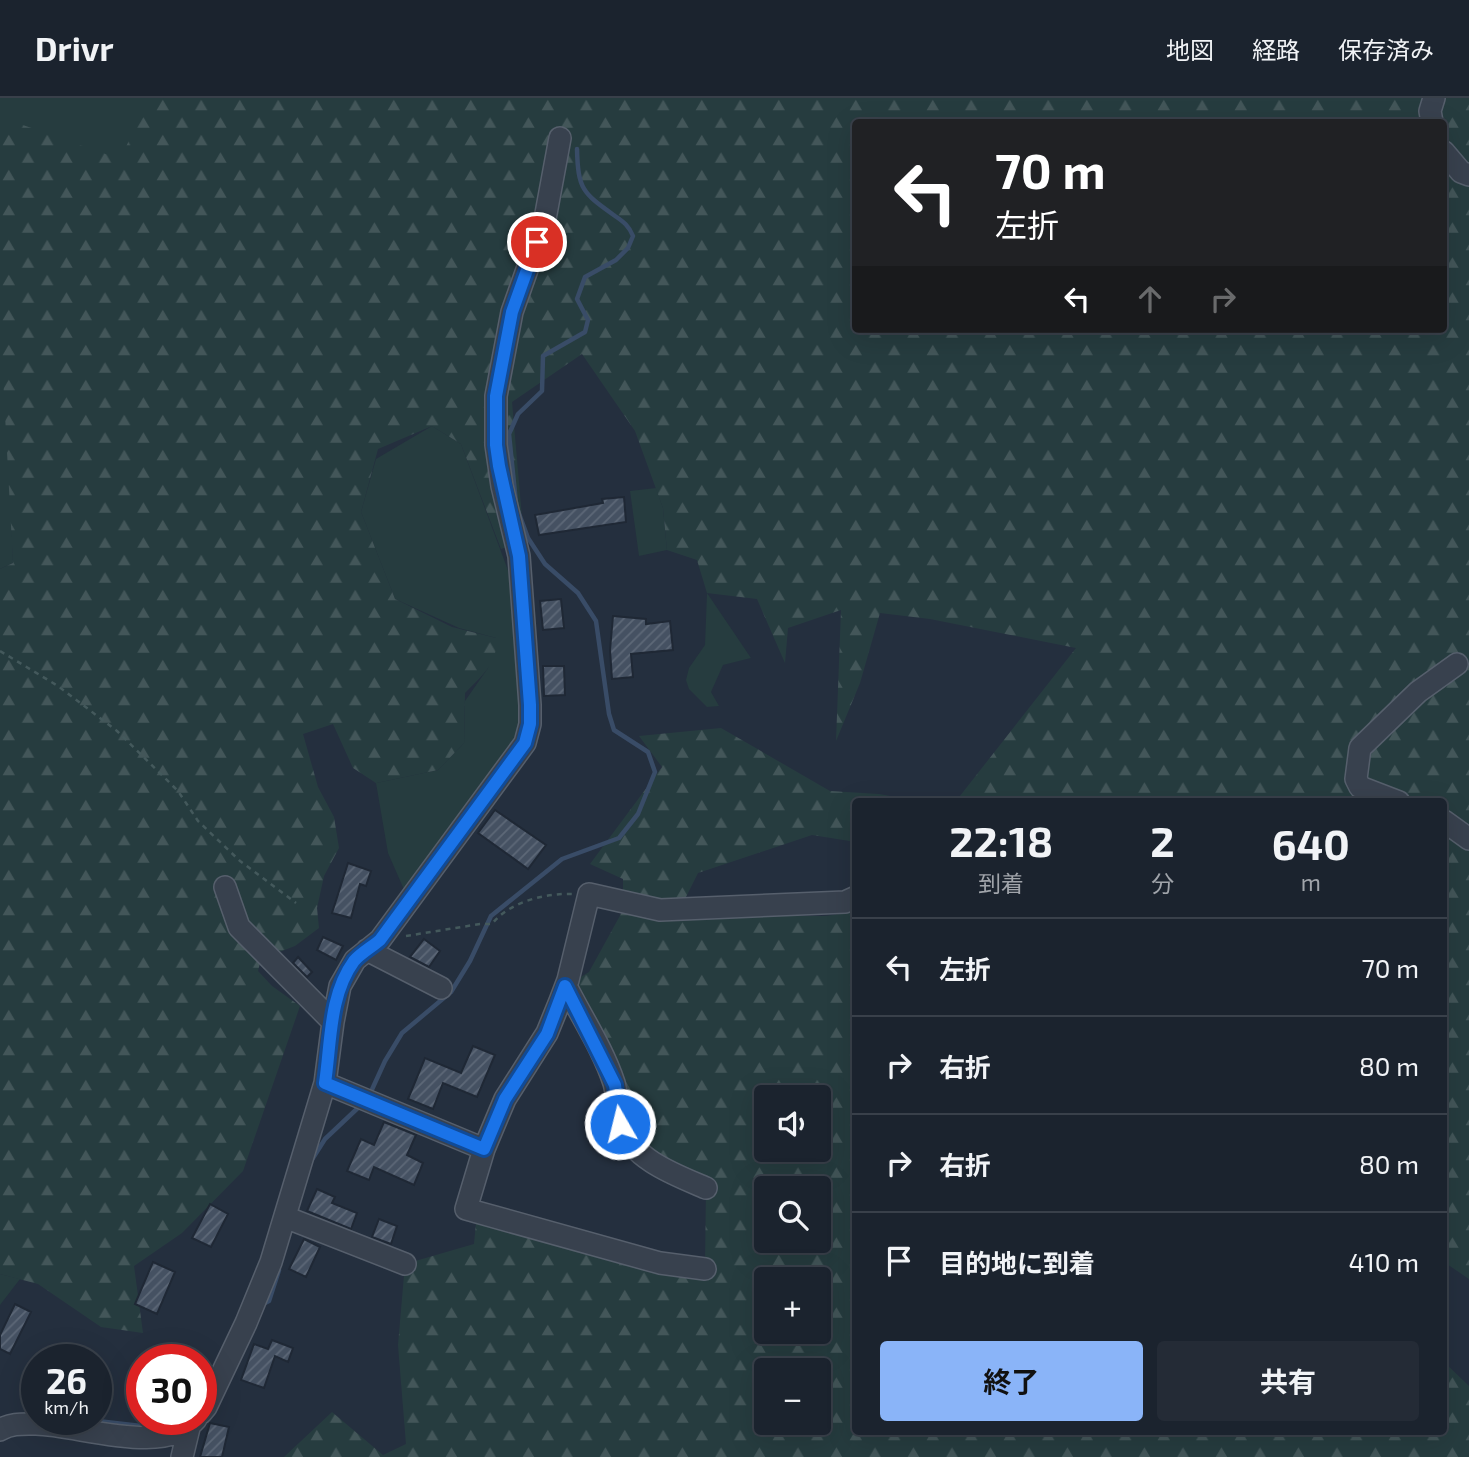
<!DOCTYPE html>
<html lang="ja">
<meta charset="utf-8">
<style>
body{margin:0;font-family:"Exo 2","Noto Sans JP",sans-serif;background:#242b36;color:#f1f3f6;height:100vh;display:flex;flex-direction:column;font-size:26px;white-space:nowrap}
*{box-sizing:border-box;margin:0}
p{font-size:23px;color:#a0a4aa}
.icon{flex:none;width:38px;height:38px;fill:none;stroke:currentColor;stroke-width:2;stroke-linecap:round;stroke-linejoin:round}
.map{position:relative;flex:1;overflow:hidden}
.panel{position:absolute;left:852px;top:700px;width:595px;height:637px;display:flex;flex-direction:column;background:#1b232e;border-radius:7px;box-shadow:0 7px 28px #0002,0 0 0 2px #39404a}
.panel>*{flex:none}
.top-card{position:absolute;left:852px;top:21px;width:595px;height:214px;border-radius:7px;box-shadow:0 7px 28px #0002,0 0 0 2px #39404a;background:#202124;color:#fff;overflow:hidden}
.controls{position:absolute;left:754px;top:987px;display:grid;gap:14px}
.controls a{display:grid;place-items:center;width:77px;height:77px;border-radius:7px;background:#1b232e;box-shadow:0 7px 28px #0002,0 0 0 2px #39404a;font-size:35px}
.speed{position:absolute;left:21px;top:1246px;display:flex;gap:14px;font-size:35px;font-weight:700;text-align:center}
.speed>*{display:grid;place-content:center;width:91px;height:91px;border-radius:50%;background:#1b232e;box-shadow:0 7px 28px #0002,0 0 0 2px #39404a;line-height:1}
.speed small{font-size:18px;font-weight:400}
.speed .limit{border:10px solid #d22;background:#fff;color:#111}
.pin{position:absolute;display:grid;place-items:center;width:60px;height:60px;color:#fff;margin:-30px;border:4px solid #fff;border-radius:50%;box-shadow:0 2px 7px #0007}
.me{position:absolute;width:77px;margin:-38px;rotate:352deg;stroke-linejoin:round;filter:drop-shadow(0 0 5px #0008)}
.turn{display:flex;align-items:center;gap:24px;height:147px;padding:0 28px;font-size:32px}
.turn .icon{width:91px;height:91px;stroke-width:2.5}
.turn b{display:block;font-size:49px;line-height:60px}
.lanes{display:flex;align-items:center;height:66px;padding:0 28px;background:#0003;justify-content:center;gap:35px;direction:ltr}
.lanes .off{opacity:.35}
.eta{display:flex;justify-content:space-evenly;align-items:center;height:119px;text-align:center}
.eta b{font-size:42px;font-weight:700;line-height:49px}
.action{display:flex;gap:14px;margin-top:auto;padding:14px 28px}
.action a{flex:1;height:80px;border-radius:7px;background:#8ab4f8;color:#111;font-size:28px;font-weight:700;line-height:80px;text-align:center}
.action a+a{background:#242b36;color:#f1f3f6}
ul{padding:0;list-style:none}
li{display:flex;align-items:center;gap:21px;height:98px;padding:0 28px;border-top:2px solid #39404a}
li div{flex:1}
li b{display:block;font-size:26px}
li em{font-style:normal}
header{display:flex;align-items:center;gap:42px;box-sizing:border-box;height:98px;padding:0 35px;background:#1b232e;border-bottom:2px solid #39404a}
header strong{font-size:33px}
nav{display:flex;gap:38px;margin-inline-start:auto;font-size:24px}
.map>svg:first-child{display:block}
.green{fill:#263c3f}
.forest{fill:url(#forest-firs);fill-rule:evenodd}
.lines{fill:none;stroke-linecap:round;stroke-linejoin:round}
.stream{stroke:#394c67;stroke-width:4.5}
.building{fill:url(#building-hatch);stroke:#1f2835;stroke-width:2}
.minor-casing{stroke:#565f6c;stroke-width:24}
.path{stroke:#44595c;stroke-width:2.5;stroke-dasharray:5 5;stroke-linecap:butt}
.minor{stroke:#38414e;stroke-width:21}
.route-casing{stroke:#114b97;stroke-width:18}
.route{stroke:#1a73e8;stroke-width:12}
</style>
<header>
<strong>Drivr</strong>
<nav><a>地図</a><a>経路</a><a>保存済み</a></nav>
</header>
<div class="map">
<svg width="1469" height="1359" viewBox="0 0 1469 1359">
<defs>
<pattern id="forest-firs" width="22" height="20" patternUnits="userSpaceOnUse" patternTransform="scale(1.75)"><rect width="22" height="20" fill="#263c3f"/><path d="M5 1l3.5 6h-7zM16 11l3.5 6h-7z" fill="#435659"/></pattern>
<pattern id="building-hatch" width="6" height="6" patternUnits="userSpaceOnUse" patternTransform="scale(1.75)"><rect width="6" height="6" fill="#455162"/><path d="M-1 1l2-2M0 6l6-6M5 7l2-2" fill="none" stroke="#5d6877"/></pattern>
</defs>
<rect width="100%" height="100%" fill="#242f3e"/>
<path class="green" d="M0,0H164L122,66L0,25Z
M0,128L13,465L0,471Z
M432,328L461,346L512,483L530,626L409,803L388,755L376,685L438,672L464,645L465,603L488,570L496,540L459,530L395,501L361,414L376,361Z
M656,390L663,410L667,452L639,458L630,393Z
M707,495L751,560L723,567L711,594L719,608L707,609L689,591L686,582L689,570L705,547Z
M0,1176L20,1181L0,1207Z"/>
<path class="forest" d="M164,0H1469V1181L1444,1164V704L956,703L1076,550L930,521L880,515L860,585L836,643L841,512L788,530L785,565L757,501L707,495L697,462L667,452L663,410L635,333L582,256L512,304L524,443L501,451L461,346L432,328L378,351L361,414L395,501L452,529L496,540C499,565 481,578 465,595L464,645L438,672L376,685L353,670L333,626L303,636L318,689L334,719L339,750L324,778L317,810L319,830L295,848L261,861L258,873L272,888L300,908L243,1073L182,1135L134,1168L143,1235L101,1229L38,1186L0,1176V471L13,465L0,224V19L120,61L143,14ZM856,24H1444V231H856Z
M721,630L830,693L879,696L918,703L856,704V744L812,737L698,775L686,799L657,803L623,798V781L590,766L662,669L639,638Z
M622,814L660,818H825L856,814V1334H1444V1264L1469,1288V1359H284L332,1314L383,1357L406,1346L398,1247L405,1166L474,1146L477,1114L705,1170L706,1090L639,1053L566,888L589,874ZM766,999H819V1052H766ZM766,1090H819V1143H766ZM766,1181H819V1234H766ZM766,1272H819V1325H766Z"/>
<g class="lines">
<path class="stream" d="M516,405L509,336L518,316L542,293L543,258L585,234L588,222L577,201L585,179L616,162L628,150L633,138C629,128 624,124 615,118C583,95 578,92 577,51
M369,998L385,963L402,935L451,894L470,863L491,818L562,761L619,740L638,716L655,674L648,654L614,632L609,616L596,523L578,495L545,466L528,440L518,413
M313,1060L325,1041L361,1007
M263,1206L269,1203L279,1172
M80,1321L150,1329"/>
</g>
<path class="building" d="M624,399L626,424L539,437L535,417L603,405L602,401Z
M561,501L564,530L543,532L540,503Z
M613,518L646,521V526L670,523L673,552L631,556L633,579L612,581L610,552Z
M543,568H564L565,597L544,598Z
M495,712L546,747L528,771L478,735Z
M348,765L371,773L366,788L360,786L351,820L332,815Z
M323,839L343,848L336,862L317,852Z
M424,841L440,853L429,869L410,859Z
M298,859L312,874L307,879L293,865Z
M473,948L495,957L477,999L443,985L433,1011L408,1001L425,960L461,975Z
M384,1024L416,1037L407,1057L423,1065L414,1087L374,1069L369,1082L347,1073L361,1041L374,1047Z
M317,1091L335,1099L332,1105L357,1115L351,1131L307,1113Z
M210,1106L228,1116L211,1149L192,1140Z
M379,1121L397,1128L391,1146L372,1139Z
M304,1141L320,1149L306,1179L289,1171Z
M153,1164L175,1174L157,1216L135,1206Z
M15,1206L31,1214L10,1256L0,1251V1237Z
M272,1242L293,1250L288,1264L275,1258L264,1290L241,1282L254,1246L268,1251Z
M210,1325L229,1329L222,1359H200Z"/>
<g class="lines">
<g class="minor-casing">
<path id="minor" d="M1432,24L1430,13L1434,0
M1444,54L1461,74L1469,77
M1399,704L1360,689L1356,681L1360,650L1418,594L1457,566
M1444,723L1469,741
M225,789L239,829L333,924
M367,852L441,890
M566,888C582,920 603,951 614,985C618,999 616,1015 621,1028C633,1062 676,1077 706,1090
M325,985L484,1051
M285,1119L405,1166
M705,1171L660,1165L466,1111L484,1051L505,1001L547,935L560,903L568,882L589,796L660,812L845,804L856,799
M201,1315L206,1309L246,1225L271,1164L325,985L333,924L340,888L355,862L380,842L525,645L530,626V607L519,458L502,388L496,347V298L512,214L545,121L560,40
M0,1332C11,1325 23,1326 36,1326C81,1327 164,1359 196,1321
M182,1359L189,1330"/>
</g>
<path class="path" d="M0,553L58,588L117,633L178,693L198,723L240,763L296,805
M406,838L480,826H492C509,804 545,795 572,796"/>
<use href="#minor" class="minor"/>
</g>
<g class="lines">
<g class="route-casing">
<path id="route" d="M537,144L512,214L496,298V347L499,368L519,458L530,607V626L525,645L380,842C372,849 361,855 354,863C329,897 331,945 325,985L484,1051L505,1001L547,936L565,888L615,987L620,1026"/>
</g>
<use href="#route" class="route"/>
</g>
</svg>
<div class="controls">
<a><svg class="icon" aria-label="sound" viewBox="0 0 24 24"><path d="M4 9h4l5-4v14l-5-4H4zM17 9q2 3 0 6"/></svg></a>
<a><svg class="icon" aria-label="search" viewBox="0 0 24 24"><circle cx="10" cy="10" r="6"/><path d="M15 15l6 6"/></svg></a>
<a>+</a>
<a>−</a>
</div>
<div class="speed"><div>26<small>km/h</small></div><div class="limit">30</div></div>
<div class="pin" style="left:537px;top:144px;background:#d93025"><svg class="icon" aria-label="arrive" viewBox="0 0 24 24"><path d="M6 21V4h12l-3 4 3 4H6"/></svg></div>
<svg class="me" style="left:620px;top:1026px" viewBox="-20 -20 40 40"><circle r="17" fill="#1a73e8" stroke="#fff" stroke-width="3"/><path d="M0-11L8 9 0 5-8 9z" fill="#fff"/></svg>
<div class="top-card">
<div class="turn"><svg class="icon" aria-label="left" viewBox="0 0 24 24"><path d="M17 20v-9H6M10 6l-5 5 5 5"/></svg><div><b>70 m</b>左折</div></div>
<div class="lanes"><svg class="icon" aria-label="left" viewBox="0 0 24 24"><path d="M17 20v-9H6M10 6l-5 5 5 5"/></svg><svg class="icon off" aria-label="ahead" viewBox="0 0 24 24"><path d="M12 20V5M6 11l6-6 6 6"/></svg><svg class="icon off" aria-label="right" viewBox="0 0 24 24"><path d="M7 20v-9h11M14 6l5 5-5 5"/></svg></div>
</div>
<section class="panel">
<div class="eta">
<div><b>22:18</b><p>到着</p></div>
<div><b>2</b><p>分</p></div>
<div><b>640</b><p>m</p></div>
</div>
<ul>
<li><svg class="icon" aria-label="left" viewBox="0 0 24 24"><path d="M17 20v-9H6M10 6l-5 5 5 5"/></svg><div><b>左折</b></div><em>70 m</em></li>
<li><svg class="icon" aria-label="right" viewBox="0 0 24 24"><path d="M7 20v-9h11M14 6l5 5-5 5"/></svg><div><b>右折</b></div><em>80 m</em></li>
<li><svg class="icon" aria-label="right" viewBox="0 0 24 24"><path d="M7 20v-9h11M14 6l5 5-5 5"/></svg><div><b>右折</b></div><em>80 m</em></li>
<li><svg class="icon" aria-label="arrive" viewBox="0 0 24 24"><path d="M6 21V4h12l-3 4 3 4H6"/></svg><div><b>目的地に到着</b></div><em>410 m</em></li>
</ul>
<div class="action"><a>終了</a><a>共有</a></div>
</section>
</div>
